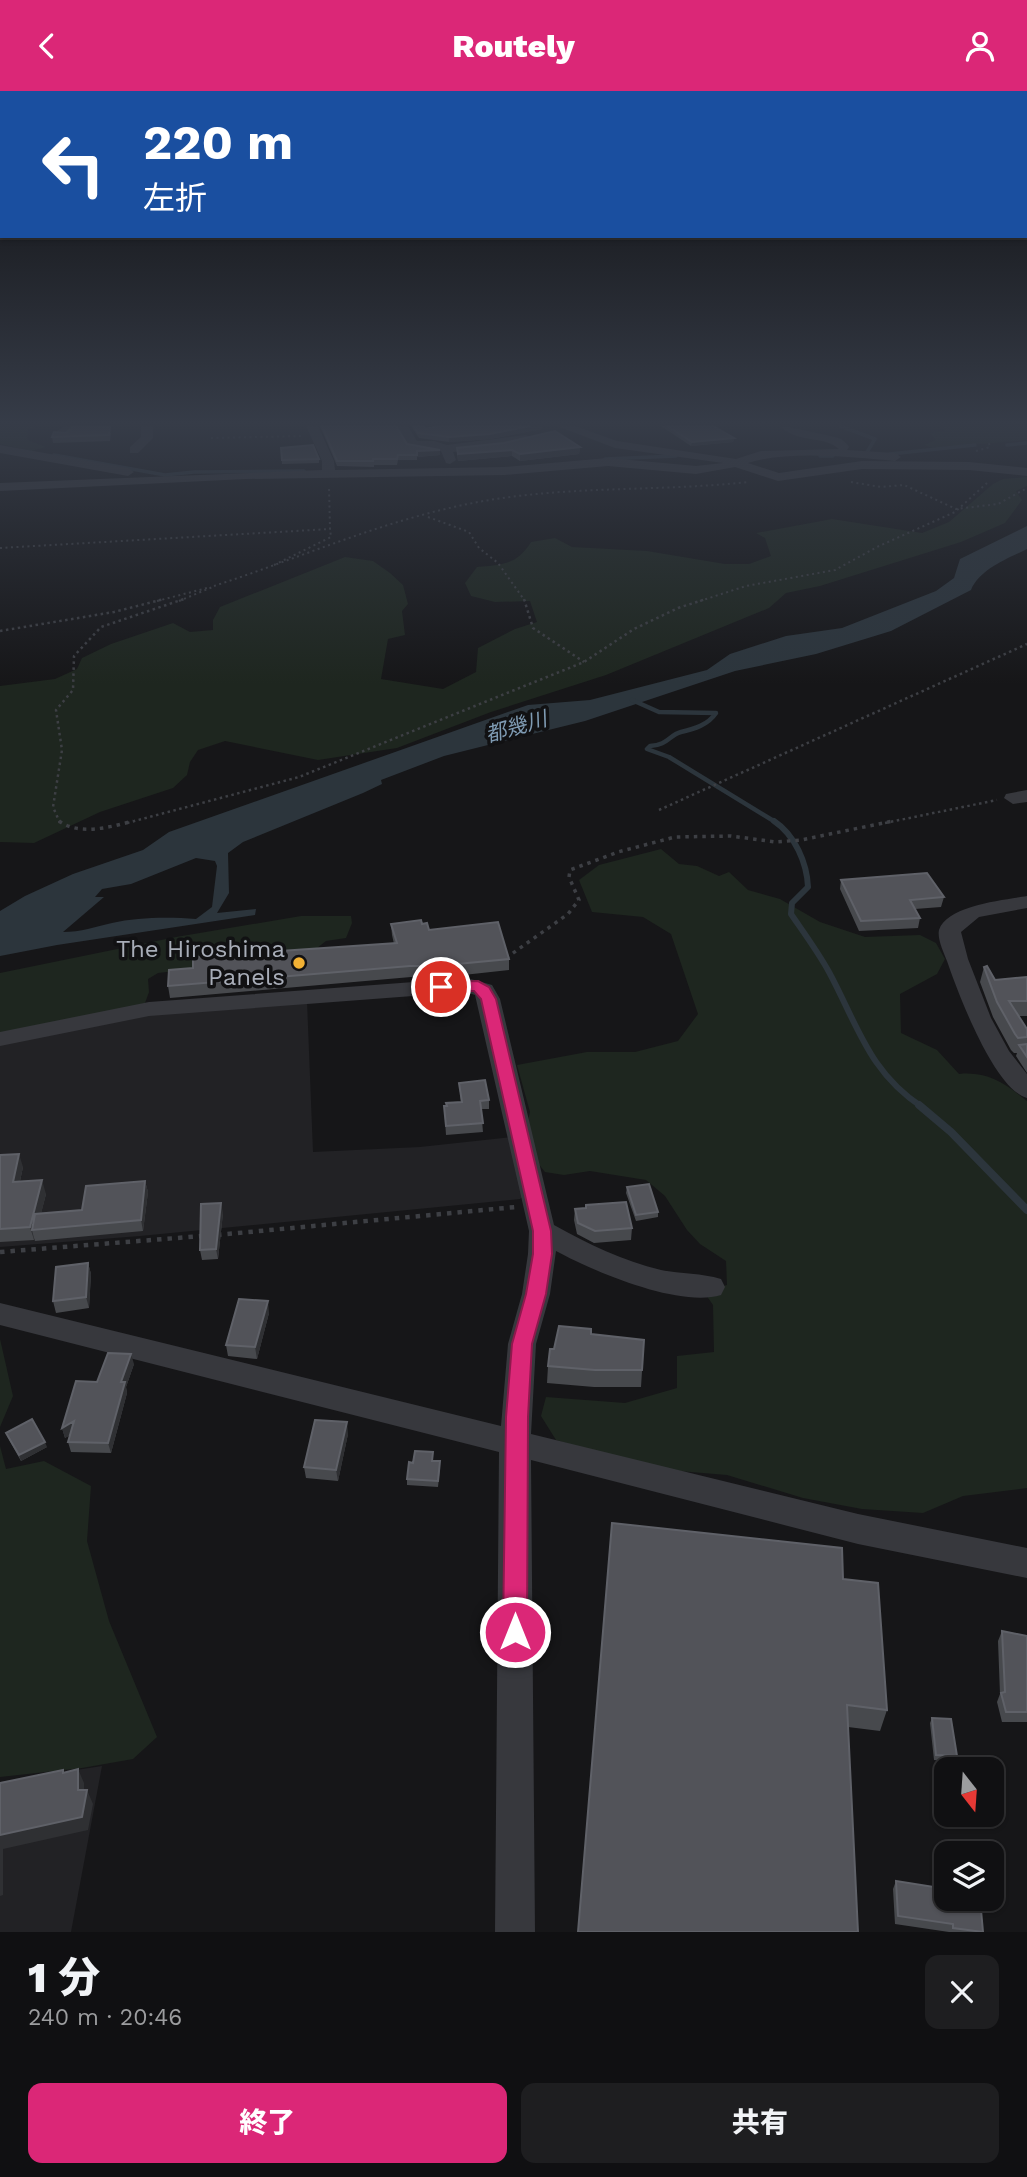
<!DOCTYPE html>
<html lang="ja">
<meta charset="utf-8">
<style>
body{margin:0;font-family:"Work Sans","Noto Sans JP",sans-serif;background:#1e1e20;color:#f1f3f6;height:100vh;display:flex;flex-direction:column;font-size:26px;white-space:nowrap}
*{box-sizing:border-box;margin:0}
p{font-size:23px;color:#9c9d9f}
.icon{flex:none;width:38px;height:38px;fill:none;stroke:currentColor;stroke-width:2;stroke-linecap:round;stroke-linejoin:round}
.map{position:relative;height:1841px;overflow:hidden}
.side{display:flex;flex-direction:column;background:#101012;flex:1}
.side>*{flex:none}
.banner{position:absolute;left:0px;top:0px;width:1027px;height:147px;box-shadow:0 2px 5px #0004,0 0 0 2px #303032;background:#1a4fa0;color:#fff;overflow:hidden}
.needle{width:46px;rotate:163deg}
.buttons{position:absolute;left:934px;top:1666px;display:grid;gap:14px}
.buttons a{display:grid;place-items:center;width:70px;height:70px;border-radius:14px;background:#101012;box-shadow:0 2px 5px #0004,0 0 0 2px #303032;font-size:35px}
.pin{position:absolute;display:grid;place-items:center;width:60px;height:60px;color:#fff;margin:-30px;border:4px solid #fff;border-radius:50%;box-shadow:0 2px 7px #0007}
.me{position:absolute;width:77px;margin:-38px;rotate:0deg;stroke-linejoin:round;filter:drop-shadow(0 0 5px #0008)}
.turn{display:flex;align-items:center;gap:24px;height:147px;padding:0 28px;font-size:32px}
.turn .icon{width:91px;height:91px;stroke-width:2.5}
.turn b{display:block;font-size:49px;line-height:60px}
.round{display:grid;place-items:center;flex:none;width:74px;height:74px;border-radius:14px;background:#1e1e20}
.overview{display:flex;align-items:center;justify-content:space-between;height:119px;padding:0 28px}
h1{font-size:42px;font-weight:800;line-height:52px}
.action{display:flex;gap:14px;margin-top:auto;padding:14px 28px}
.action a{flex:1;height:80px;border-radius:14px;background:#db2777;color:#fff;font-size:28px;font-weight:800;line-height:80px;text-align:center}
.action a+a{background:#1e1e20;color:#f1f3f6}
header{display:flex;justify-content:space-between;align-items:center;height:91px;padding:0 28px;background:#db2777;color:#fff;font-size:32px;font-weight:800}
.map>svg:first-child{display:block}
.built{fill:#222225}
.green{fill:#1e261f}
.water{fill:#2c353c;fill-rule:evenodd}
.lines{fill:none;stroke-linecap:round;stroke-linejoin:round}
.stream-far3{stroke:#2c353c;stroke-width:3.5}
.stream-far2{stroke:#2c353c;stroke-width:4.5}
.stream-far1{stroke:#2c353c;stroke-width:6}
.stream{stroke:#2c353c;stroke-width:8}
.path-far3{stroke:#3d3f44;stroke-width:2;stroke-dasharray:2 3.5;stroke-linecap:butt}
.path-far2{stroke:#3d3f44;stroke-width:2.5;stroke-dasharray:2.5 3.5;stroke-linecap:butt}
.path-far1{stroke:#3d3f44;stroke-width:3.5;stroke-dasharray:3.5 5;stroke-linecap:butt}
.path{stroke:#3d3f44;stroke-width:4.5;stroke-dasharray:4.5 6;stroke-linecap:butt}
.minor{fill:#37383d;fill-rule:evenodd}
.wall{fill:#47494d}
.shaded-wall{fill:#2f3033}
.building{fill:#525359;stroke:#5f6168;stroke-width:2}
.route{fill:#db2777;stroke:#8e194d;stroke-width:2}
.poi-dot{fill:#f2b134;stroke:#111113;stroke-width:2.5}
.labels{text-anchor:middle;stroke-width:7;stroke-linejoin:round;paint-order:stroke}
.far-water-label{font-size:21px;font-style:italic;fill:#7f9bb3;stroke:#111113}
.poi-label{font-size:24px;fill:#a8adb8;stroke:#111113;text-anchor:end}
</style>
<header><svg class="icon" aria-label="back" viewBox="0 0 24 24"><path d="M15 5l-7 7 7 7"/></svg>Routely<svg class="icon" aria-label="person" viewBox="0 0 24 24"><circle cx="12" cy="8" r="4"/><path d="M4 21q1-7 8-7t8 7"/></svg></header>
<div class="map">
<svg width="1027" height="1841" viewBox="0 0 1027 1841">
<rect width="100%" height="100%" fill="#161618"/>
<path class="built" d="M307,910L313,1061L420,1056L512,1046L527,1102L520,1108L140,1145L0,1156V952L130,925Z
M102,1675L71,1841H0V1691Z"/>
<path class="green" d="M0,335H39L28,338L27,349L46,356L31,360L0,353Z
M940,335H1027V349L933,357L924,354L936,349L931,342L945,340Z
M1027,386V395L1016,400L1022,409L1005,432L961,451L820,495L786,502L769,517L606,584L491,621L397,657L318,669L225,650L198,659L190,671L187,684L173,697L100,721L34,752L0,751V595L55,588L77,578L82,567L111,553L173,532L190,541L213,539V529L220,516L345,466L373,470L390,482L403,494L408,513L402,520L405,544L388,548L381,588L443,598L476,581L478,557L515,538L537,531L530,510L495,511L471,505L465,492L477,476C501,474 517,474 531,451L555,447L572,456L647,460L725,473H749L771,465L765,447L756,442L832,428L922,442L949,431L993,393L1003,388Z
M661,758L679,773L697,775L719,785L729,781L748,799L780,808L820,831L865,846L920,844L936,852L945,868L937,883L900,903L901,942L937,959L959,983C988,980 1006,993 1027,1010V1397L963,1405L923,1422L862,1418L803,1407L727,1384L655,1378L556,1349L541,1325L546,1306L625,1312L677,1297V1265L714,1261L713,1214L704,1201L727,1194L726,1170L700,1153L687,1139L665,1105L646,1089L590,1080L564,1084L545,1081L532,1065L526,1039L530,1021L517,974L587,961H635L678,950L698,923L671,843L643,826L592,821L579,789L599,774Z
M301,825H351L352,832L346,847L326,850L307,865L158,882L148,888L149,901L145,912L0,951V882L176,846Z
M0,1248L13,1305L0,1336Z
M0,1355L6,1378L44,1370L91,1395L87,1450L109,1530L157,1646L133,1668L82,1677L0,1686Z"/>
<path class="water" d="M1027,435V458C1007,468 980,478 971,499L891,540L816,563L735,580L585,630L444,665L381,689L382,693L363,702L243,751L228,762L229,802L217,822L256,818L255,824L57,854L0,865V820L25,805L73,783L143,759L169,741L528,614L590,609L707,579L730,563L786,545L842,537L936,500L954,487L960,468ZM196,767L215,770L217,775L212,816L196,828C170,826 138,826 112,832C95,836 81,841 63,841L104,806H95L102,798L131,793Z"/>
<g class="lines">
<path class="stream-far3" d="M840,335L875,348L867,361
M1007,354L1027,352
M890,363L975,354
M54,364L165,384L194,381L304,380
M820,365H833
M605,368L676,365"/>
<path class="stream-far2" d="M632,609L659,621L716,622C708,634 694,638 681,641C669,644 668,654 650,655L647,658L669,666L777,732"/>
<path class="stream-far1" d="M774,730C795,744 807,772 808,796L792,812L791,823C804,842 818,861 829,881C858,935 869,981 922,1016"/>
<path class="stream" d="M919,1014L951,1041L1027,1119"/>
<path class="path-far3" d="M211,347L302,345
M976,360L990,356L988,349
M851,391L881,396L904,394L956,418L998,413L1027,397
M428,426L469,441L479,457L498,472L525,510
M0,457L330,438L329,396
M274,474L331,446L330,438
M214,495C300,467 384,429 473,412C564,394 657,401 749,391
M157,510L207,497
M179,510L215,495
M700,510L746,495L835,479L879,455L955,421L987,392"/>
<path class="path-far2" d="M524,508L533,537L584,571
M0,540L114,521L164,508
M659,719L1027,553
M60,732L53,716L62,659L56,619L73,599L74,565L101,536L184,508
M127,732L299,686L584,571L634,538L678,517L706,508
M885,732L997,709"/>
<path class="path-far1" d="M59,730C79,745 111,736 133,730
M506,867L568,823L579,809L569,786L570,779L618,761L675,746L731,745L776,751L801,749L893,730"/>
<path class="path" d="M217,1144L516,1116
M0,1161L202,1145"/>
<path class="minor" d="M64,335H78L65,346H57V340Z
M141,335H153V347L138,362H130V356L141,346Z
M306,335H318L334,370L335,379L504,376L608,367L696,375L723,372L615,357L557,335H575L617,350L736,368L761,360L839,358C824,344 798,353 780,335C785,335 838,346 841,348C843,349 848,354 849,356L847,359L895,362L901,366L895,370C853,366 788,359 748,372L779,382L862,370L969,371L1027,377V385L969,379L862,378L778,390L735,376L696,383L608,375L504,384L246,388L0,400V392L322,379V370Z
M396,335H408L417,350H434L447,354L526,344L532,348L526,352L453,361L456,369L450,373L446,372L441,360L409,357Z
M0,354L128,377L134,381L128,385L0,362Z
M1027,699V711L1013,713L1004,707L1006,703Z
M1027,805V817L979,826L961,841L968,868L991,927L1009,960L1027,983V1007C994,998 958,902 947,870C944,862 937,848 939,839C947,814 1005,809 1027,805Z
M467,887L492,894L500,908L554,1134C588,1153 623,1170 661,1179C681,1183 702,1182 721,1188L725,1196L721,1204C679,1217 593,1180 556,1160L550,1203L536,1253L531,1343L858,1423L1027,1457V1487L858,1453L531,1369L535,1841H495L499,1361L0,1234V1212L501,1335L508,1253L522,1203L528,1163L529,1140L475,904L466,901L149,925L0,955V941L149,911Z"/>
</g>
<path class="wall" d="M320,335H396L407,353L440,359V364L417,366V369H398L397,374H374V376L337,375Z
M411,335H423L425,338L439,335H542V338L490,348L449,351L419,347Z
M661,335H713L734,347L733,351L691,355Z
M66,342H111L110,350L53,352L52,346Z
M580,356L579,363L520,370L512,365L458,370L457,363V357Z
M281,357L319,368V372L282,373Z
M841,789L944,806L941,816L915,818L920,827L918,837L859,840L840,798Z
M391,833H422L429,839L509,868V879L436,887L411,886L170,907L168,895L394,853L392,844Z
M984,876L995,889L1027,886V925H1018L1027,938V982L1016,965L1017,962H1014L1011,959L993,926L980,891Z
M459,992L489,1009V1018H481L483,1041L446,1044L444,1015L461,1011Z
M0,1064L23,1076L20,1090L46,1103L41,1122L82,1119L145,1090L148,1101L143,1140L35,1150L34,1147V1149L0,1151Z
M627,1096L658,1121V1126L636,1130L626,1102Z
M586,1114L632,1137L631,1149L594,1152L577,1143L574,1129L575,1118L586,1117Z
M223,1122L218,1168L202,1169L200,1159Z
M88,1172L91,1183L89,1217L56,1222L53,1210Z
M269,1222L257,1268L228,1265L226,1254Z
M591,1243L644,1249L641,1296H594L547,1292L548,1275L554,1258Z
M134,1273L126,1296L127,1302L111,1362L71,1361L68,1351L70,1344L65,1347L62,1337L97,1291Z
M6,1342L47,1356L21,1370L8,1347Z
M348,1343L338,1390L306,1387L304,1376Z
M433,1370L440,1376L438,1396L407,1394V1388Z
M843,1488L887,1619L880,1640L848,1636L578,1841Z
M1002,1540L1027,1545V1631H1002L997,1611L1000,1603L998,1550Z
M932,1627L957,1665L955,1671L934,1669L930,1632Z
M896,1790L983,1841H949L895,1833L893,1798Z"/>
<path class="shaded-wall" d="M530,335H542V338L490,348L449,351V346Z
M734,347L733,351L691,355L692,351Z
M580,356L579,363L520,370V363Z
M440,359V364L417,366V360Z
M512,359V365L458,370V363Z
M19,1063L23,1076L17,1104L13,1091Z
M42,1089L46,1103L37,1139H32L34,1147V1149L30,1136Z
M145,1090L148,1101L143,1140L141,1129Z
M221,1112L223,1122L218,1168L216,1158Z
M88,1172L91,1183L89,1217L86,1206Z
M268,1210L269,1222L257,1268L255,1256Z
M131,1263L134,1273L126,1296L127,1302L111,1362L108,1352L121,1291Z
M74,1330L77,1340L65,1347L62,1337Z
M347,1331L348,1343L338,1390L336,1379Z
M45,1351L47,1356L21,1370L19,1364Z
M78,1678L84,1692V1713L78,1699Z
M87,1699L93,1713L88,1739L3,1758V1804L0,1805V1744Z"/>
<path class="building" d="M74,335L110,336L109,344L52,346L54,341L66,342Z
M322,335H396L407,353L440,359L417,360V364H398L397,368H373V370H337Z
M414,335H423L425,338L439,335H530L490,343L449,346L418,342Z
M667,335H713L734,347L692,351Z
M555,340L580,356L520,363L512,359L458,363L457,357L504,352Z
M313,354L319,368L282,369L281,357Z
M927,782L944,806L910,809L920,827L861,830L841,789Z
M421,829L422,833L427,832L429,839L498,831L509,868L436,875H410L168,895L169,879L193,877V866L397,852L391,833Z
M987,875L995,889L1027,886V910H1009L1027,938V946L1018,947L1015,943L997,911L984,876Z
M1027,953V966L1019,954Z
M485,989L489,1009L480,1010L483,1032L446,1035L444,1015H447L446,1012L462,1011L459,992Z
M19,1063L13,1091L42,1089L30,1136L0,1138V1064Z
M145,1090L141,1129L32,1139L35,1123L82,1119L86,1095Z
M649,1093L658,1121L636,1124L627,1096Z
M626,1111L632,1137L595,1140L578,1132L575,1118L586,1117V1114Z
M221,1112L216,1158L200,1159L201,1113Z
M88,1172L86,1206L53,1210L56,1176Z
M239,1208L268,1210L255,1256L226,1254Z
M559,1235L591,1238V1243L644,1249L642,1279H595L548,1275L550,1258H554Z
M108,1262L131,1263L121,1291H125L108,1352L68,1351L74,1330L62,1337L76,1290L97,1291Z
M32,1328L45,1351L19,1364L6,1342Z
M315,1329L347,1331L336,1379L304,1376Z
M415,1360L433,1361L432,1370H440L438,1390L407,1388L409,1371L413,1372Z
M612,1432L842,1457L843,1488L878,1492L887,1619L847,1614L858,1841H578Z
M1002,1540L1027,1545V1621H1006L1001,1602L1005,1601Z
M932,1627L951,1628L957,1665L936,1664Z
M78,1678V1699H87L82,1726L0,1744V1692L63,1679V1682Z
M896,1790L947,1798V1808H980L983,1841L953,1837V1833L898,1825Z"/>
<linearGradient id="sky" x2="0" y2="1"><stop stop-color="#0c0c0d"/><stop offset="0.56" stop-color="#363c48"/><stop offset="1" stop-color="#363c48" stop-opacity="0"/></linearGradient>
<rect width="1027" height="593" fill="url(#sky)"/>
<path class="route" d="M478,890L489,896L496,908L551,1140L552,1163L546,1203L532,1253L528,1326L527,1541L524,1549L515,1553L507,1549L503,1541L506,1326L512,1253L526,1203L533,1163V1140L481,908L474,900H441L433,896L441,891Z"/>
<circle class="poi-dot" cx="299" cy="872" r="7"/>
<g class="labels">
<g class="far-water-label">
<text transform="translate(516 636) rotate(-16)" y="7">都幾川</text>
</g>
<g class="poi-label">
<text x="285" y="866">The Hiroshima<tspan x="285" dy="28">Panels</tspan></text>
</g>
</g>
</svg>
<div class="buttons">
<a><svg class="needle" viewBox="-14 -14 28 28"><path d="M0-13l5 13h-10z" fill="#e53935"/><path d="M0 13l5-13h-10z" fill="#9c9d9f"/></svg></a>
<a><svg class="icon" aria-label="layers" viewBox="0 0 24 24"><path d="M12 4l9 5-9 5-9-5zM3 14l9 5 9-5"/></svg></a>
</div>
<div class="pin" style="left:441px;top:896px;background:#d93025"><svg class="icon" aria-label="arrive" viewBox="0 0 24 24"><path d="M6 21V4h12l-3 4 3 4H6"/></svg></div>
<svg class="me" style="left:515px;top:1541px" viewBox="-20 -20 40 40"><circle r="17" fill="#db2777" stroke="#fff" stroke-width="3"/><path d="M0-11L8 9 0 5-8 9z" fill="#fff"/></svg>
<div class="banner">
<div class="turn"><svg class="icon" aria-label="left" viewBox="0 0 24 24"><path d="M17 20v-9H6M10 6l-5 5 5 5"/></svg><div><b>220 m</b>左折</div></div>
</div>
</div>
<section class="side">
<div class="overview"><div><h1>1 分</h1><p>240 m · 20:46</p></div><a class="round"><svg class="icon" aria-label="close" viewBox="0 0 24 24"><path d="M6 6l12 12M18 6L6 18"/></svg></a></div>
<div class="action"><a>終了</a><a>共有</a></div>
</section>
